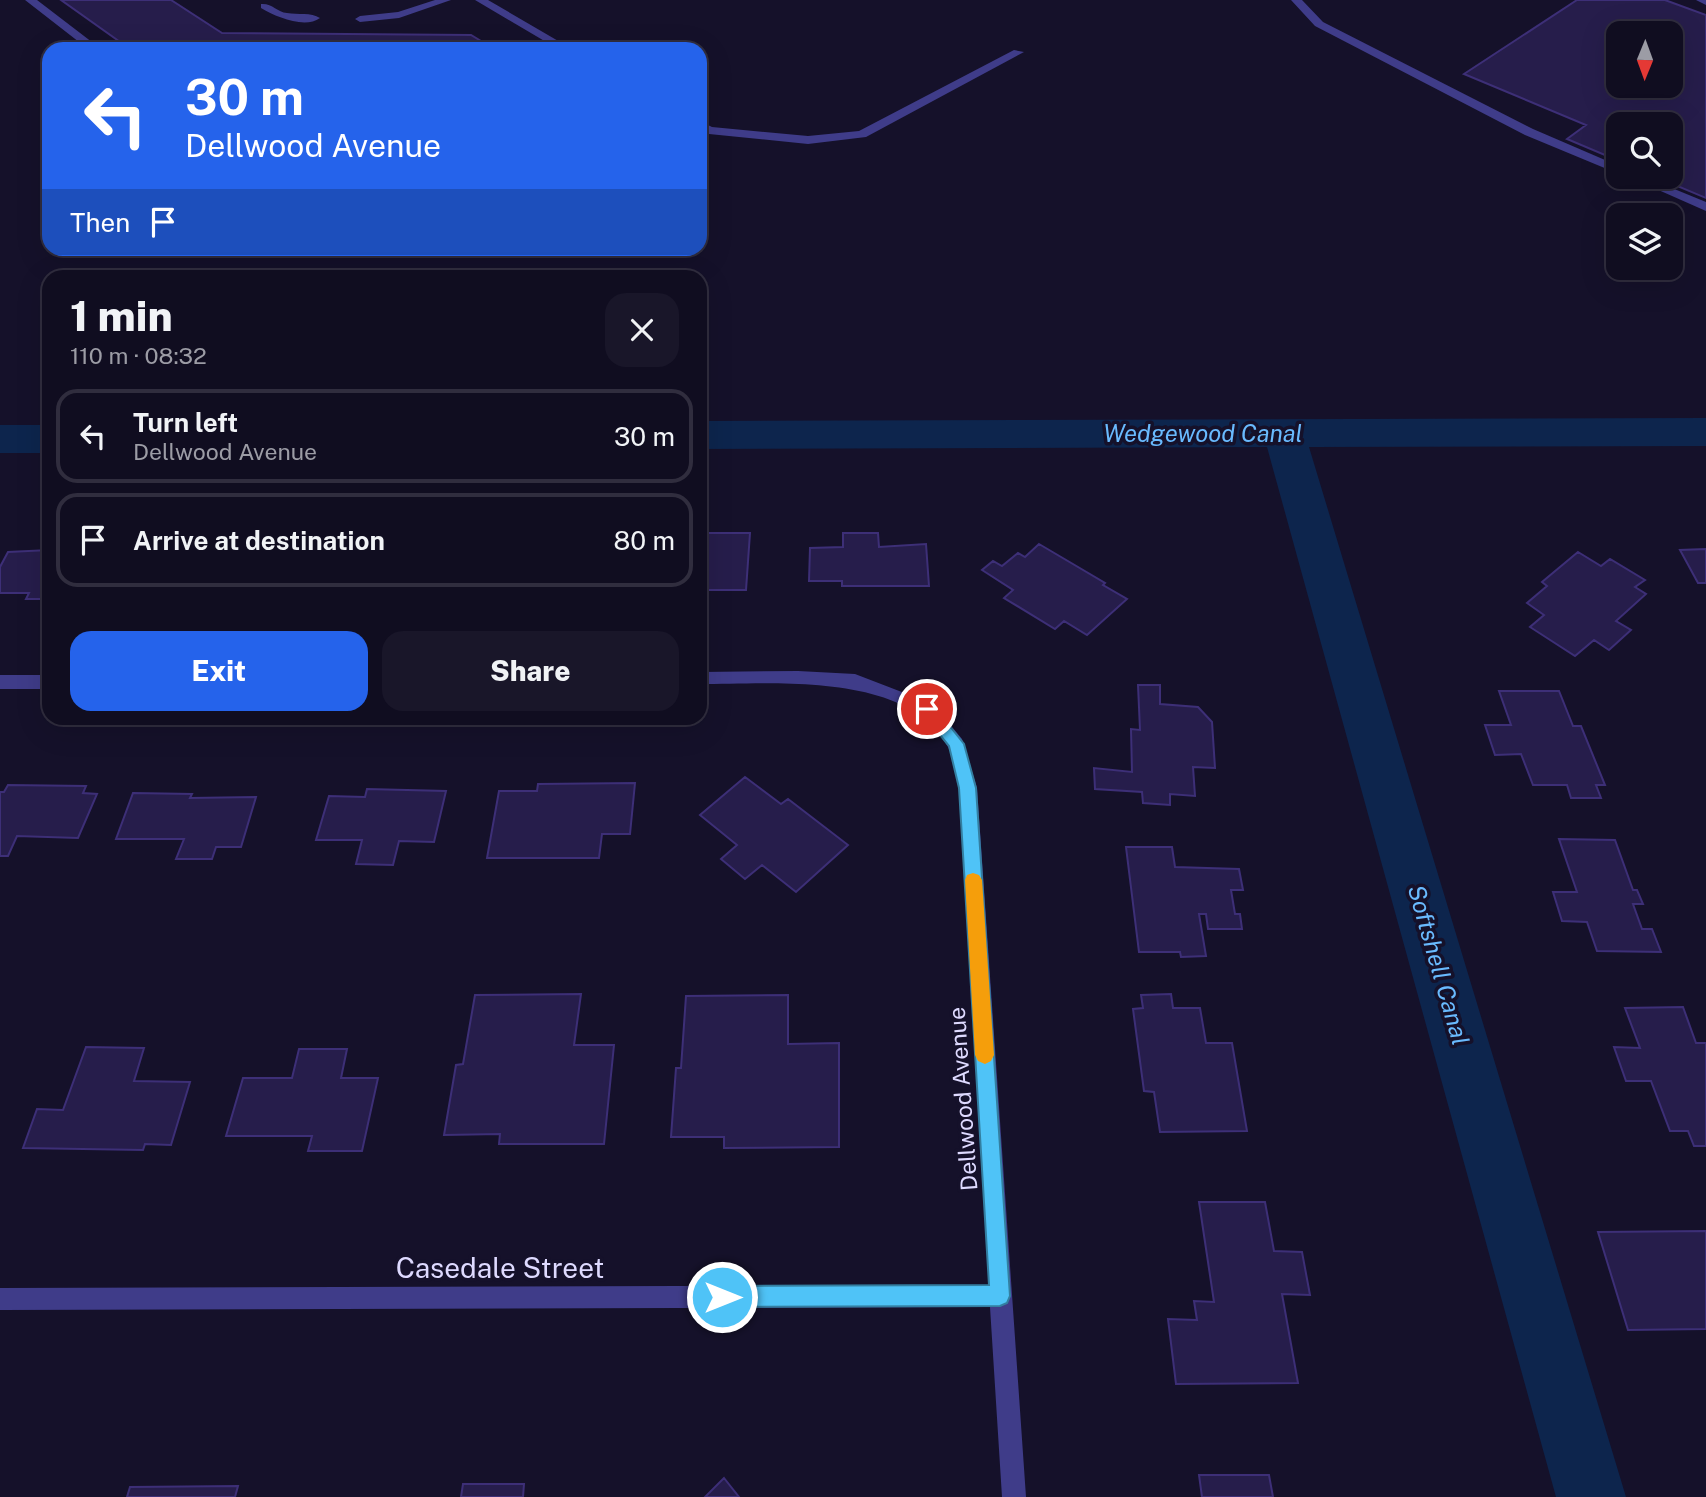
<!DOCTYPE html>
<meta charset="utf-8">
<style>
body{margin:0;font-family:"Public Sans",sans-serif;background:#191629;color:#f1f3f6;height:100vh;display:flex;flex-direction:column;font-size:26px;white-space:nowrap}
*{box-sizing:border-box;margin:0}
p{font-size:23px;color:#9c9ca5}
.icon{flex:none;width:38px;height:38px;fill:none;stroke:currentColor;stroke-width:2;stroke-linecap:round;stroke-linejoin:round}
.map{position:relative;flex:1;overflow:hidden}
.sheet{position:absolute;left:42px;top:270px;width:665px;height:455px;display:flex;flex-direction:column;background:#100d20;border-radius:21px;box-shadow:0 7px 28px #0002,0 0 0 2px #302d3e}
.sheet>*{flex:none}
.top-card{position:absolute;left:42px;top:42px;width:665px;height:214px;border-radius:21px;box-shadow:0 7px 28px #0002,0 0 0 2px #302d3e;background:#2563eb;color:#fff;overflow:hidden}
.needle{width:46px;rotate:181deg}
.buttons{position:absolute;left:1606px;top:21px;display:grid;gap:14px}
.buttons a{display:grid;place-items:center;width:77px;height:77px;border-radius:14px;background:#100d20;box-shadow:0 7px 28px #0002,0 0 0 2px #302d3e;font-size:35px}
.pin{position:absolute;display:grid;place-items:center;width:60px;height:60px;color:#fff;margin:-30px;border:4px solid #fff;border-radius:50%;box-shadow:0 2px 7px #0007}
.me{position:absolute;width:77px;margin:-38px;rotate:90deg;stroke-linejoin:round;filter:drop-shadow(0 0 5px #0008)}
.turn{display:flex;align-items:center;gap:24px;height:147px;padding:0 28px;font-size:32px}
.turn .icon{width:91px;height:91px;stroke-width:2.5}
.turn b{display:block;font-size:49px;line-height:60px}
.then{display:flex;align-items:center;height:66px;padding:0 28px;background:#0003;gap:14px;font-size:26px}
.round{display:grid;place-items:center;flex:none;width:74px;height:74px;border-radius:21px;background:#191629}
.headline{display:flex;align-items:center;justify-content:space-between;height:119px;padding:0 28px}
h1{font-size:42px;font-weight:800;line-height:52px}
.action{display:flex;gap:14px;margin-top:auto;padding:14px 28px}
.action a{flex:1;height:80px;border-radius:21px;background:#2563eb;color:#fff;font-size:28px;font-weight:800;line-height:80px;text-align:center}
.action a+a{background:#191629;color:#f1f3f6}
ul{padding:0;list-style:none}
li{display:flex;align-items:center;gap:21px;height:94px;margin:0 14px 10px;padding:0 14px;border:4px solid #302d3e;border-radius:21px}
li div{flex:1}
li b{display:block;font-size:26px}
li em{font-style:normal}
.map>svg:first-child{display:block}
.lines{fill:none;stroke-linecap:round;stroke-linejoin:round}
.canal{fill:#0d254d;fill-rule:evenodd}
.building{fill:#261d4b;stroke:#3d2f77;stroke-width:2;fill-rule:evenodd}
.lane{fill:#3f3c89;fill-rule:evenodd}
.street{fill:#3f3c89;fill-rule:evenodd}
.route{fill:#4fc3f7;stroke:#337fa1;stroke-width:2}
.slow{fill:#f59e0b}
.labels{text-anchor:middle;stroke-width:7;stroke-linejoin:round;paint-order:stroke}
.street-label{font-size:23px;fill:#dedaff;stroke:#15112a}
.water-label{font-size:24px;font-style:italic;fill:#69bafe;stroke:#15112a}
.near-street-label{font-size:28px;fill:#dedaff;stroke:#15112a}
</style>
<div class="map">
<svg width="1706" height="1497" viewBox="0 0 1706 1497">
<rect width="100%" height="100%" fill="#15112a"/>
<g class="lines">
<path class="canal" d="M1706,418V446L1309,447L1626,1497H1556L1267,447L700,449V421Z
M0,425H49V453H0Z"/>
</g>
<path class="building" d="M61,0H171L222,33L471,35L494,49H130Z
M1577,0H1665L1706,15V198L1656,177H1671V124H1619V161L1567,139L1586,125L1464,74ZM1619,33H1671V86H1619Z
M700,533H750L746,590H700Z
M843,533H878L879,547L926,544L929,586H842V581H809L810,548L843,547Z
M1039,544L1105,583L1103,585L1127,599L1087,635L1064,621L1055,629L1004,598L1013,590L982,570L993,561L1002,566L1018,553L1025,557Z
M1706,549V583H1698L1680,550Z
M49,550V599H26L29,593H0V567L8,552Z
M1578,552L1601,566L1610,559L1645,580L1635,587L1646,594L1616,621L1631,630L1609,650L1594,640L1575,656L1530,627L1544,615L1527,603L1547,586L1542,582Z
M1138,685H1160V704L1198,707L1212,722L1215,768L1193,767L1195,796L1170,794V805L1143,803L1142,792L1095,789L1094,768L1132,772L1131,729L1140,730Z
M1499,691H1559L1573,726H1581L1605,785H1596L1601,798H1571L1567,785H1533L1521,754L1495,755L1485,725H1511Z
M745,777L781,804L788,799L848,845L796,892L762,865L745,879L721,859L737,845L700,815Z
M635,783L630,834H602L599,858H487L499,791H537L538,784Z
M8,785L86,786L83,793L97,794L78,838L17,836L8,856H0V792H4Z
M367,789L446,791L434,842L399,841L393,865L356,864L362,840H316L329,796L365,797Z
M133,793L192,794L190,798L256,797L241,847H216L212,859H176L184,839H116Z
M1559,839L1615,840L1633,890H1637L1643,904H1633L1642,929H1652L1661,952L1597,951L1587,922L1562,921L1553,892H1577Z
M1126,847H1172L1175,867L1239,869L1243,890H1231L1235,914H1240L1242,929H1208L1206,914H1199L1206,956L1181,957L1180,952H1139Z
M581,994L574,1045H614L604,1144H499L500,1134L444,1135L456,1065L463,1064L475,995Z
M1171,994L1173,1008H1200L1206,1043H1232L1247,1131L1160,1132L1154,1092L1144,1091L1133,1009L1143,1008L1141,995Z
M788,995V1044L839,1043V1147L724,1148V1137H671L676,1068H681L686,996Z
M1683,1007L1696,1043H1706V1146H1694L1688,1131H1670L1651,1081H1626L1614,1047L1640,1048L1625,1008Z
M86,1047L144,1048L134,1081L190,1082L171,1145L145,1144L143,1150L23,1148L37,1109L63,1110Z
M299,1049H347L341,1078H378L362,1151H308L312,1136H226L243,1078H292Z
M1199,1202H1265L1274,1251L1302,1252L1310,1295L1282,1294L1298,1383L1176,1384L1168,1319L1197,1320L1194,1301L1214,1302Z
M1706,1231V1329L1628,1330L1598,1232Z
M1199,1475H1269L1273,1497H1202Z
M724,1478L739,1497H705Z
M463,1484H524L523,1497H461Z
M238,1486L235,1497H127L130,1487Z"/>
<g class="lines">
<path class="lane" d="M25,0H37L101,49H88Z
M435,0H451L399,18L360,22L355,19L360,16L398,12Z
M475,0H488L572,49H558Z
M1291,0H1302L1323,22L1533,129L1619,166V174L1525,135L1315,26Z
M1696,0H1706V5Z
M261,4C272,3 277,12 287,13C298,15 311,12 320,18C305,29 276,17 261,8Z
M1014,50L1024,52L866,137L808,144L709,134L700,130V121L712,127L808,136L859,131Z
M1629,177H1645L1706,202V211Z"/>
<path class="street" d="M798,671L855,674L933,704L962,739L977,788L1026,1497H1002L990,1307L0,1310V1288L989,1285L959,788C956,775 954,758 948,747C908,671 772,684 700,684V672Z
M0,675H49V689H0Z"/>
</g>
<path class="route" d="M927,703L933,705L964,744L976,788L1010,1296L1007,1303L1000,1306L722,1307L715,1304L712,1297L715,1289L722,1286L989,1285L959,788L949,746L919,709Z"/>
<path class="slow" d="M973,873L979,875L982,880L994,1055L991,1061L985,1064L978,1061L975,1055L965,880L967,875Z"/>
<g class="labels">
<g class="street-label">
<text transform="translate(963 1099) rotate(-94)" y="8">Dellwood Avenue</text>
</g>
<g class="water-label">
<text x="1203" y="442">Wedgewood Canal</text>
<text transform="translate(1438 965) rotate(74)" y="8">Softshell Canal</text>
</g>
<g class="near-street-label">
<text x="500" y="1278">Casedale Street</text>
</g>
</g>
</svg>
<div class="buttons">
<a><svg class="needle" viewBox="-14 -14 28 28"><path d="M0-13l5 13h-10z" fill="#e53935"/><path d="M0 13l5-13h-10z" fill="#9c9ca5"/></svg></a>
<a><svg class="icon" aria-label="search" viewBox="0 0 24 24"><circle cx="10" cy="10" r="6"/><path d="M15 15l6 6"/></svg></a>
<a><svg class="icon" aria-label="layers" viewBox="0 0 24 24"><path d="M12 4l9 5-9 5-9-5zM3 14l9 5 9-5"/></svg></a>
</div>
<div class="pin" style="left:927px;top:709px;background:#d93025"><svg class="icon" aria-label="arrive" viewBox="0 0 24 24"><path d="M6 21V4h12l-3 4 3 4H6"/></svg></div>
<svg class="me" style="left:722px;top:1297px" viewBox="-20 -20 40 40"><circle r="17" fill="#4fc3f7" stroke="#fff" stroke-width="3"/><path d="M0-11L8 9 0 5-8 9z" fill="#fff"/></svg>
<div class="top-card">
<div class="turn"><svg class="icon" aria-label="left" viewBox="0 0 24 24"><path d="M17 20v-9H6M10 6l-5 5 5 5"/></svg><div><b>30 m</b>Dellwood Avenue</div></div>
<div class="then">Then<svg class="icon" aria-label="arrive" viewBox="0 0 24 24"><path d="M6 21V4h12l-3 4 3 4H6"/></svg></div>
</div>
<section class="sheet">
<div class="headline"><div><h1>1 min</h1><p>110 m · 08:32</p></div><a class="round"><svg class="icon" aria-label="close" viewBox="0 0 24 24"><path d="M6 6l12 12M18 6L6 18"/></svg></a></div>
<ul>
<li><svg class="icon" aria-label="left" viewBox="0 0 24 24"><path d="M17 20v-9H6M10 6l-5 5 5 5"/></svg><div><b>Turn left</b><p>Dellwood Avenue</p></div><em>30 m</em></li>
<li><svg class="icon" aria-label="arrive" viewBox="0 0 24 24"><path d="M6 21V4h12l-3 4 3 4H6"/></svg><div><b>Arrive at destination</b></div><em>80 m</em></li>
</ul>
<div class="action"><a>Exit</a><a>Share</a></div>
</section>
</div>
